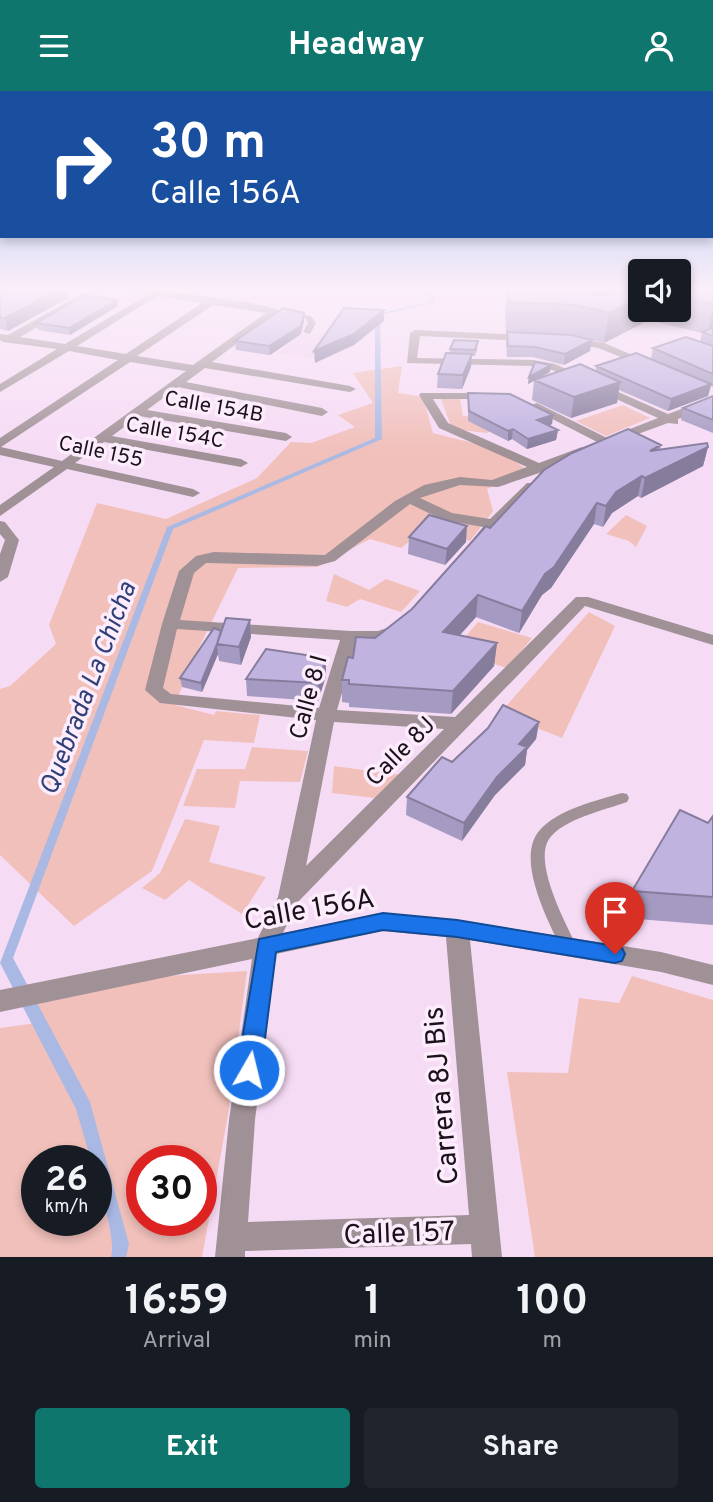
<!DOCTYPE html>
<style>
body{margin:0;font-family:Overpass,sans-serif;background:#20242c;color:#f1f3f6;height:100vh;display:flex;flex-direction:column;font-size:26px;white-space:nowrap}
*{box-sizing:border-box;margin:0}
p{font-size:23px;color:#9ea1a6}
.icon{flex:none;width:38px;height:38px;fill:none;stroke:currentColor;stroke-width:2;stroke-linecap:round;stroke-linejoin:round}
.map{position:relative;height:1166px;overflow:hidden}
.drawer{display:flex;flex-direction:column;background:#171b24;flex:1}
.drawer>*{flex:none}
.banner{position:absolute;left:0px;top:0px;width:714px;height:147px;box-shadow:0 4px 10px #0003;background:#1a4fa0;color:#fff;overflow:hidden}
.controls{position:absolute;left:628px;top:168px;display:grid;gap:14px}
.controls a{display:grid;place-items:center;width:63px;height:63px;border-radius:7px;background:#171b24;box-shadow:0 4px 10px #0003;font-size:35px}
.speed{position:absolute;left:21px;top:1054px;display:flex;gap:14px;font-size:35px;font-weight:700;text-align:center}
.speed>*{display:grid;place-content:center;width:91px;height:91px;border-radius:50%;background:#171b24;box-shadow:0 4px 10px #0003;line-height:1}
.speed small{font-size:18px;font-weight:400}
.speed .limit{border:10px solid #d22;background:#fff;color:#111}
.pin{position:absolute;display:grid;place-items:center;width:60px;height:60px;color:#fff;margin:-72px -30px;border-radius:50% 50% 50% 0;rotate:-45deg;box-shadow:0 0 7px #0007}
.pin .icon{rotate:45deg}
.me{position:absolute;width:77px;margin:-38px;rotate:8deg;stroke-linejoin:round;filter:drop-shadow(0 0 5px #0008)}
.turn{display:flex;align-items:center;gap:24px;height:147px;padding:0 35px;font-size:32px}
.turn .icon{width:91px;height:91px;stroke-width:2.5}
.turn b{display:block;font-size:49px;line-height:60px}
.eta{display:flex;justify-content:space-evenly;align-items:center;height:119px;text-align:center}
.eta b{font-size:42px;font-weight:700;line-height:49px}
.action{display:flex;gap:14px;margin-top:auto;padding:14px 35px}
.action a{flex:1;height:80px;border-radius:7px;background:#0f766e;color:#fff;font-size:28px;font-weight:700;line-height:80px;text-align:center}
.action a+a{background:#20242c;color:#f1f3f6}
header{display:flex;justify-content:space-between;align-items:center;height:91px;padding:0 35px;background:#0f766e;color:#fff;font-size:32px;font-weight:700}
.map>svg:first-child{display:block}
.built{fill:#f1d0f0}
.green{fill:#f1c0bb;fill-rule:evenodd}
.water{fill:#a9b9e4}
.lines{fill:none;stroke-linecap:round;stroke-linejoin:round}
.service{fill:#a09196;fill-rule:evenodd}
.minor{fill:#a09196;fill-rule:evenodd}
.wall{fill:#a59ac1}
.shaded-wall{fill:#867d9d}
.building{fill:#c0b3e0;stroke:#867d9d;stroke-width:2}
.route{fill:#1a73e8;stroke:#114b97;stroke-width:2}
.labels{text-anchor:middle;stroke-width:7;stroke-linejoin:round;paint-order:stroke}
.far-street-label{font-size:21px;fill:#1a111a;stroke:#fcecfc}
.street-label{font-size:24px;fill:#1a111a;stroke:#fcecfc}
.water-label{font-size:26px;font-style:italic;fill:#2f4076;stroke:#fcecfc}
.near-street-label{font-size:28px;fill:#1a111a;stroke:#fcecfc}
</style>
<header><svg class="icon" aria-label="menu" viewBox="0 0 24 24"><path d="M4 6h16M4 12h16M4 18h16"/></svg>Headway<svg class="icon" aria-label="person" viewBox="0 0 24 24"><circle cx="12" cy="8" r="4"/><path d="M4 21q1-7 8-7t8 7"/></svg></header>
<div class="map">
<svg width="713" height="1166" viewBox="0 0 713 1166">
<rect width="100%" height="100%" fill="#f6dbf5"/>
<path class="built" d="M300,243L330,244L313,267L277,263Z"/>
<path class="green" d="M402,275L398,302L423,306L433,342L497,358L526,378L487,398L493,420L470,450L428,436L401,457L370,448L317,476L238,477L191,573L175,614L214,624L216,620L260,624L254,652L204,649L152,780L74,835L0,764V598L10,595L56,553L49,534L97,412L166,428L257,387L291,351L311,352L355,336L338,324L373,312L353,282Z
M460,307L463,325L505,326L487,342L452,338L441,308Z
M623,314L650,327L606,345L576,330Z
M626,424L647,435L636,456L629,450L606,443Z
M334,483L369,499L386,488L420,500L401,521L360,508L347,516L326,510Z
M589,521L615,535L562,647L500,622Z
M478,531L532,547L507,577L453,560Z
M252,656L308,660L300,691L240,690L235,717L183,715L197,678H245Z
M334,675L401,684L375,707L332,702Z
M185,728L220,735L209,771L266,786L242,823L189,789L165,809L142,797L160,782Z
M247,880L228,1024L202,1166H0V937L37,932L20,894ZM37,1069H96V1129H37ZM142,1069H201V1129H142Z
M632,885L713,909V1166H535L507,981L568,982L579,907L619,912Z"/>
<path class="water" d="M415,197H420L434,206V212L385,223L380,230L382,348L173,438L13,867L90,1011L129,1153L126,1166H111C117,1141 96,1100 96,1069H91L76,1018L0,872L167,436L375,347V229L380,222L429,211V206Z"/>
<g class="lines">
<path class="service" d="M289,220L311,225L316,232L310,243L303,241L308,232L306,228L287,223V221Z
M622,702L627,703L629,707L627,711C605,719 563,728 549,748C533,772 566,833 577,856L575,861L569,863L563,861C549,832 515,769 539,740C556,719 598,709 622,702Z"/>
<path class="minor" d="M92,197H104L20,246L65,253L147,204L117,197C142,197 264,210 280,220L212,271L350,295L356,298L350,301L205,277L186,291L322,317L328,321L322,325L178,296L147,319L286,342L292,346L286,350L139,325L112,345L241,368L248,372L241,376L104,351L75,372L193,398L200,402L193,406L67,378L0,425V414L54,376L0,364V347L118,269L69,260L0,301V293L57,258L3,251L0,249V243L8,244ZM157,205L202,212L126,263L77,255ZM213,214L266,222L193,274L137,265ZM130,271L186,280L62,370L1,356Z
M415,239L528,244L533,247L528,250L420,245L417,267L533,269L555,273L668,323L713,306V314L678,328V333L668,332L605,355L527,315L537,312L607,347L658,327L552,279L533,275L407,272L410,242Z
M570,246L604,252L656,274L646,276L598,257L566,251V247Z
M421,302H494L496,304L490,308H433L448,332L539,372L582,356L588,360L545,380L498,396L460,394L420,407L452,422L490,428L527,392H537V398L512,420L486,450L481,451L474,447L483,436L443,429L410,413L335,470L317,475L206,472L194,482L180,529L350,540H378L399,533L405,534L407,538C395,551 374,550 357,550L337,619L455,626L576,506H588L713,544V554L585,515L297,812L283,842L383,822L457,829L661,861L713,874V894L661,881L470,849L502,1166H472L471,1153L245,1160V1166H215L229,1029L252,868L0,921V899L258,847L278,806L316,629L160,612L145,599L162,533L179,480L196,465L214,461L325,464L395,410L424,394L460,386L492,389L527,376L439,337L419,304ZM177,538L340,549L319,617L171,603L163,597ZM334,631L444,638L306,775ZM383,840L446,846L469,1124L248,1131L255,1029L276,863Z
M0,430L5,431L19,449L8,486L0,491V463L5,449L0,443Z"/>
</g>
<path class="wall" d="M0,197H66L68,207L8,240L0,238Z
M507,197H513L514,199L520,201V198L518,197H640V219H679V197H713V296L711,295L708,305L668,320L619,299L617,312L571,327L532,309L534,290L528,293L529,286L550,281L539,287L596,280V275L651,268L653,257L700,251L702,242L649,229L604,252L571,243L590,260L564,274L533,266H507L506,252L507,241H506L505,223Z
M118,215L70,244L38,239L36,232Z
M304,230L301,243L270,264L236,259L235,250Z
M478,257L475,265H471V276L462,298L437,297L438,283L450,262V258Z
M468,302L553,324L552,333L549,335L558,339L556,349L527,358L512,348L508,350L468,330Z
M713,305V342L681,329L683,317Z
M661,354L660,359L708,356L703,375L641,407L638,405L612,422L603,436L594,433L551,497L542,504L519,542L476,526L459,545L497,552L494,575L451,623L349,616V612L342,611V589L353,567L412,518L490,437Z
M409,446L466,451L445,474L408,463Z
M250,529L251,546L241,574L219,570L218,563L202,601L182,596L180,587L221,540Z
M326,567V585L318,610L247,605L246,588Z
M539,631L536,648L527,659L525,674L495,704L462,750L406,724L407,706L452,671Z
M713,725V834L625,827L632,800L708,732Z"/>
<path class="shaded-wall" d="M0,197H17L0,206Z
M63,197H66L68,207L8,240L5,227Z
M609,197H640V219H650L649,229L604,252L609,222L605,221Z
M117,209L118,215L70,244L69,237Z
M713,217V240L707,243Z
M384,219V230L354,254L315,272L314,260Z
M304,222V230L301,243L270,264L269,255Z
M592,249L590,260L564,274L565,263Z
M472,263L471,276L462,298L463,284Z
M551,274L550,281L528,293L529,286Z
M620,291L617,312L571,327L574,306Z
M711,293L708,305L668,320L671,308Z
M553,324L552,333L536,339L537,329Z
M513,338L512,348L508,350V340Z
M558,339L556,349L527,358L528,348Z
M708,356L703,375L641,407L645,387Z
M642,385L638,405L612,422L603,436L606,415L616,401Z
M597,412L594,433L551,497L542,504L519,542L522,520L545,483Z
M467,435L466,451L445,474L447,458Z
M478,504L476,526L442,564L443,541Z
M250,529L251,546L241,574L239,556Z
M497,552L494,575L451,623L453,600Z
M217,554L218,563L202,601L201,592Z
M326,567V585L318,610V592Z
M539,631L536,648L527,659L525,674L495,704L462,750L464,732L519,653Z"/>
<path class="building" d="M16,197H63L5,227H0V205Z
M508,197H513L514,199L519,201L610,204L627,197H640V206L609,222L575,214L509,211Z
M679,197H713V213L679,205Z
M86,204L117,209L69,237L36,232Z
M283,217L304,222L301,235L269,255L235,250Z
M344,217L384,219L354,243L314,260Z
M713,237V245L702,241Z
M507,241L572,244L592,249L565,263L535,256L508,255Z
M686,246L713,255V283L653,257Z
M454,249L478,250L475,259L450,258Z
M446,262L472,263L463,284L438,283Z
M636,262L711,293L671,308L596,275Z
M535,271L551,274L529,286Z
M580,273L620,291L574,306L534,289Z
M468,302L510,303L553,324L537,329L558,339L528,348L513,338L508,340L469,320Z
M713,305V329L683,317Z
M628,338L661,354L650,360L707,352L708,356L645,387L642,385L616,401L606,415L597,412L554,476L545,483L522,520L478,504L443,541L497,552L453,600L349,593V589H342L348,566L353,567L356,546L375,547L412,518L486,435L490,437L544,379L572,362Z
M429,424L467,435L447,458L409,446Z
M226,527L250,529L239,556L217,553Z
M214,537L221,540L217,553L201,592L180,587Z
M266,558L326,567L318,592L246,588Z
M503,614L539,631L519,653L527,656L497,686L464,732L407,706L442,666L452,671L488,637Z
M680,719L708,732L713,725V806L632,800Z"/>
<linearGradient id="sky" x2="0" y2="1"><stop stop-color="#8fb6e6"/><stop offset="0.55" stop-color="#fbeffa"/><stop offset="1" stop-color="#fbeffa" stop-opacity="0"/></linearGradient>
<rect width="713" height="360" fill="url(#sky)"/>
<path class="route" d="M383,822L457,829L615,855L622,857L625,863L622,870L615,872L457,846L383,839L276,861L261,979L257,987L249,990L241,987L237,979L259,848Z"/>
<g class="labels">
<g class="far-street-label">
<text transform="translate(214 315) rotate(10)" y="7">Calle 154B</text>
<text transform="translate(175 341) rotate(10)" y="7">Calle 154C</text>
<text transform="translate(101 360) rotate(12)" y="7">Calle 155</text>
</g>
<g class="street-label">
<text transform="translate(308 606) rotate(-75)" y="8">Calle 8 I</text>
<text transform="translate(400 660) rotate(-45)" y="8">Calle 8J</text>
</g>
<g class="water-label">
<text transform="translate(87 597) rotate(-69)" y="9">Quebrada La Chicha</text>
</g>
<g class="near-street-label">
<text transform="translate(309 817) rotate(-10)" y="10">Calle 156A</text>
<text transform="translate(440 1005) rotate(-95)" y="10">Carrera 8J Bis</text>
<text transform="translate(399 1141) rotate(-2)" y="10">Calle 157</text>
</g>
</g>
</svg>
<div class="controls">
<a><svg class="icon" aria-label="sound" viewBox="0 0 24 24"><path d="M4 9h4l5-4v14l-5-4H4zM17 9q2 3 0 6"/></svg></a>
</div>
<div class="speed"><div>26<small>km/h</small></div><div class="limit">30</div></div>
<div class="pin" style="left:615px;top:863px;background:#d93025"><svg class="icon" aria-label="arrive" viewBox="0 0 24 24"><path d="M6 21V4h12l-3 4 3 4H6"/></svg></div>
<svg class="me" style="left:249px;top:979px" viewBox="-20 -20 40 40"><circle r="17" fill="#1a73e8" stroke="#fff" stroke-width="3"/><path d="M0-11L8 9 0 5-8 9z" fill="#fff"/></svg>
<div class="banner">
<div class="turn"><svg class="icon" aria-label="right" viewBox="0 0 24 24"><path d="M7 20v-9h11M14 6l5 5-5 5"/></svg><div><b>30 m</b>Calle 156A</div></div>
</div>
</div>
<section class="drawer">
<div class="eta">
<div><b>16:59</b><p>Arrival</p></div>
<div><b>1</b><p>min</p></div>
<div><b>100</b><p>m</p></div>
</div>
<div class="action"><a>Exit</a><a>Share</a></div>
</section>
